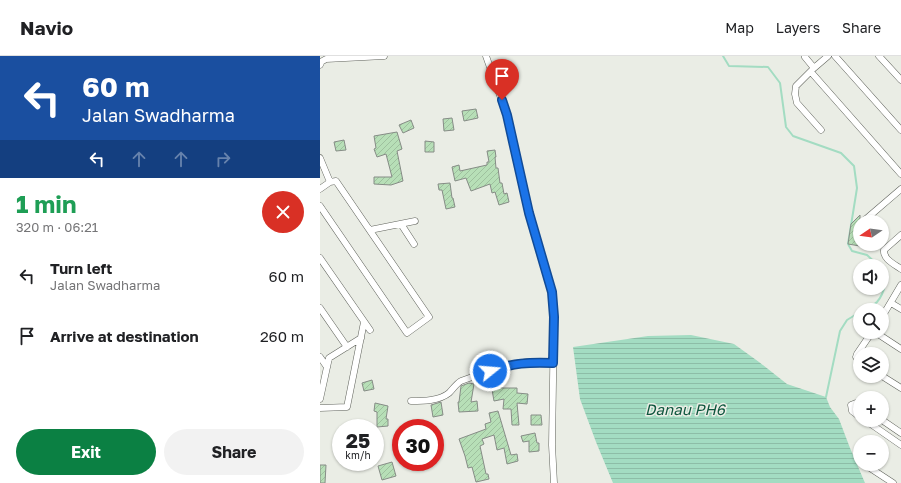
<!DOCTYPE html>
<meta charset="utf-8">
<style>
body{margin:0;font-family:"Golos Text",sans-serif;background:#f2f2f2;color:#202124;height:100vh;display:flex;flex-direction:column;font-size:15px;white-space:nowrap}
*{box-sizing:border-box;margin:0}
p{font-size:13px;color:#757577}
.icon{flex:none;width:22px;height:22px;fill:none;stroke:currentColor;stroke-width:2;stroke-linecap:round;stroke-linejoin:round}
.map{position:relative;flex:1;overflow:hidden}
.drawer{display:flex;flex-direction:column;background:#fff;width:320px}
.drawer>*{flex:none}
.top-card{background:#1a4fa0;color:#fff;overflow:hidden}
.needle{width:26px;rotate:257deg}
.tools{position:absolute;left:533px;top:159px;display:grid;gap:8px}
.tools a{display:grid;place-items:center;width:36px;height:36px;border-radius:50%;background:#fff;box-shadow:0 1px 3px #0004;font-size:20px}
.speed{position:absolute;left:12px;top:363px;display:flex;gap:8px;font-size:20px;font-weight:700;text-align:center}
.speed>*{display:grid;place-content:center;width:52px;height:52px;border-radius:50%;background:#fff;box-shadow:0 1px 3px #0004;line-height:1}
.speed small{font-size:10px;font-weight:400}
.speed .limit{border:6px solid #d22;background:#fff;color:#111}
.pin{position:absolute;display:grid;place-items:center;width:34px;height:34px;color:#fff;margin:-41px -17px;border-radius:50% 50% 50% 0;rotate:-45deg;box-shadow:0 0 4px #0007}
.pin .icon{rotate:45deg}
.me{position:absolute;width:44px;margin:-22px;rotate:73deg;stroke-linejoin:round;filter:drop-shadow(0 0 3px #0008)}
.turn{display:flex;align-items:center;gap:14px;height:84px;padding:0 16px;font-size:18px}
.turn .icon{width:52px;height:52px;stroke-width:2.5}
.turn b{display:block;font-size:28px;line-height:34px}
.lanes{display:flex;align-items:center;height:38px;padding:0 16px;background:#0003;justify-content:center;gap:20px;direction:ltr}
.lanes .off{opacity:.35}
.round{display:grid;place-items:center;flex:none;width:42px;height:42px;border-radius:21px;background:#f2f2f2}
.overview{display:flex;align-items:center;justify-content:space-between;height:68px;padding:0 16px}
h1{font-size:24px;font-weight:700;line-height:30px;color:#1e9e55}
.primary-button{display:flex;gap:8px;margin-top:auto;padding:8px 16px}
.primary-button a{flex:1;height:46px;border-radius:24px;background:#0b8043;color:#fff;font-size:16px;font-weight:700;line-height:46px;text-align:center}
.primary-button a+a{background:#f2f2f2;color:#202124}
ul{padding:0;list-style:none}
li{display:flex;align-items:center;gap:12px;height:60px;padding:0 16px}
li div{flex:1}
li b{display:block;font-size:15px}
li em{font-style:normal}
header{display:flex;align-items:center;gap:24px;box-sizing:border-box;height:56px;padding:0 20px;background:#fff;border-bottom:1px solid #e0e0e0}
header strong{font-size:19px}
nav{display:flex;gap:22px;margin-inline-start:auto;font-size:14px}
main{display:flex;flex:1;min-height:0}
.map>svg:first-child{display:block}
.water{fill:url(#water-rules)}
.lines{fill:none;stroke-linecap:round;stroke-linejoin:round}
.stream{stroke:#a3dcc2;stroke-width:2}
.building{fill:url(#building-hatch);stroke:#868c86}
.street-casing{stroke:#60635c;stroke-width:7}
.street{stroke:#fff;stroke-width:6}
.route-casing{stroke:#114b97;stroke-width:10}
.route{stroke:#1a73e8;stroke-width:7}
.labels{text-anchor:middle;stroke-width:3;stroke-linejoin:round;paint-order:stroke}
.water-label{font-size:15px;font-style:italic;fill:#0e563e;stroke:#eaede5}
</style>
<header>
<strong>Navio</strong>
<nav><a>Map</a><a>Layers</a><a>Share</a></nav>
</header>
<main>
<section class="drawer">
<div class="top-card">
<div class="turn"><svg class="icon" aria-label="left" viewBox="0 0 24 24"><path d="M17 20v-9H6M10 6l-5 5 5 5"/></svg><div><b>60 m</b>Jalan Swadharma</div></div>
<div class="lanes"><svg class="icon" aria-label="left" viewBox="0 0 24 24"><path d="M17 20v-9H6M10 6l-5 5 5 5"/></svg><svg class="icon off" aria-label="ahead" viewBox="0 0 24 24"><path d="M12 20V5M6 11l6-6 6 6"/></svg><svg class="icon off" aria-label="ahead" viewBox="0 0 24 24"><path d="M12 20V5M6 11l6-6 6 6"/></svg><svg class="icon off" aria-label="right" viewBox="0 0 24 24"><path d="M7 20v-9h11M14 6l5 5-5 5"/></svg></div>
</div>
<div class="overview"><div><h1>1 min</h1><p>320 m · 06:21</p></div><a class="round" style="background:#d93025;color:#fff"><svg class="icon" aria-label="close" viewBox="0 0 24 24"><path d="M6 6l12 12M18 6L6 18"/></svg></a></div>
<ul>
<li><svg class="icon" aria-label="left" viewBox="0 0 24 24"><path d="M17 20v-9H6M10 6l-5 5 5 5"/></svg><div><b>Turn left</b><p>Jalan Swadharma</p></div><em>60 m</em></li>
<li><svg class="icon" aria-label="arrive" viewBox="0 0 24 24"><path d="M6 21V4h12l-3 4 3 4H6"/></svg><div><b>Arrive at destination</b></div><em>260 m</em></li>
</ul>
<div class="primary-button"><a>Exit</a><a>Share</a></div>
</section>
<div class="map">
<svg width="581" height="427" viewBox="0 0 581 427">
<defs>
<pattern id="water-rules" width="6" height="5" patternUnits="userSpaceOnUse"><rect width="6" height="5" fill="#a3dcc2"/><path d="M0 2.5h6" fill="none" stroke="#8dbda7"/></pattern>
<pattern id="building-hatch" width="6" height="6" patternUnits="userSpaceOnUse"><rect width="6" height="6" fill="#b7dfb7"/><path d="M-1 1l2-2M0 6l6-6M5 7l2-2" fill="none" stroke="#9ec09e"/></pattern>
</defs>
<rect width="100%" height="100%" fill="#eaede5"/>
<path class="water" d="M371,279L414,288L439,306L467,328L506,341L510,351L519,363L530,392L545,427H293L276,386L260,343L253,291L328,280Z"/>
<g class="lines">
<path class="stream" d="M403,0L409,10L448,11L460,27L466,71L473,80L521,97L534,110L537,132L528,188L532,195L547,199L559,210
M544,254C548,252 554,249 557,246C564,238 569,221 562,213
M506,341L520,275L527,264L540,256"/>
</g>
<path class="building" d="M156,53L158,62L144,65L142,55Z
M132,62L134,74L124,75L123,63Z
M91,64L94,72L83,77L79,69Z
M77,76L82,93L77,95L83,125L71,129L54,128V121H72L66,98L57,101L54,93L56,92L54,80Z
M24,84L26,94L16,95L14,86Z
M105,85L114,86V96H105Z
M175,94L176,101H175L176,112H178L180,127H182L184,138L187,137L189,146L179,149L175,136L172,137L170,128L151,135L146,122L135,125L132,111L139,109L140,115L167,109V106H169L167,95Z
M130,127L132,142H133L135,151L126,153L122,134H119L118,128Z
M540,159V190L528,188L531,168Z
M52,324L54,333L44,335L42,327Z
M180,326L181,332H197V337L208,338L207,348L197,347L199,369H192L191,353H183L184,343L174,345L171,328Z
M149,327L154,328L151,346L157,345L158,355L139,356L138,346H139L141,330Z
M121,346L123,359L113,361L111,349Z
M55,347L68,350L66,363H68V370L57,371V356L54,355Z
M178,355L191,399L197,398L198,405L187,408L184,392L177,394L174,379L162,383L164,388L160,390L166,418H168L169,423L156,426L152,411L148,412L145,400L139,383L166,373L165,368L171,366L169,357Z
M211,359H221L222,369H211Z
M215,377L217,387H219V395L209,396V385L203,386L201,380Z
M72,406L76,420L62,424L58,410Z
M0,409H6L5,427H0Z"/>
<g class="lines">
<g class="street-casing">
<path id="street" d="M166,0L187,59L202,129L232,236L234,261L232,389L234,427
M515,0L581,74
M559,0L581,24
M485,1L494,12
M0,9L1,6L6,3L64,0
M491,16L581,118
M501,74L477,47L475,38L476,30L494,12L508,0
M0,102L10,126
M0,133L10,126L16,125L109,261L87,277L0,150
M546,163L581,133
M81,168L94,188
M50,174L95,165
M581,179L564,194C563,203 574,208 581,213
M0,202L50,274
M571,247L581,253
M0,252L27,291
M562,261L581,229
M555,276L581,293
M0,301L7,311
M540,305L536,301L537,298L552,276
M562,320L581,332
M0,343L9,302L41,282
M91,345C103,345 119,345 129,337C133,333 136,328 141,325L180,311L199,307L207,306L233,307
M540,349L536,347L531,349L532,355L540,361
M0,352L27,351L44,266
M545,364L581,389
M562,364L581,377
M547,410L573,427"/>
</g>
<use href="#street" class="street"/>
</g>
<g class="lines">
<g class="route-casing">
<path id="route" d="M170,315C193,307 209,306 233,307L234,261L232,236L209,157L187,59L182,44"/>
</g>
<use href="#route" class="route"/>
</g>
<g class="labels">
<g class="water-label">
<text x="365" y="359">Danau PH6</text>
</g>
</g>
</svg>
<div class="tools">
<a><svg class="needle" viewBox="-14 -14 28 28"><path d="M0-13l5 13h-10z" fill="#e53935"/><path d="M0 13l5-13h-10z" fill="#757577"/></svg></a>
<a><svg class="icon" aria-label="sound" viewBox="0 0 24 24"><path d="M4 9h4l5-4v14l-5-4H4zM17 9q2 3 0 6"/></svg></a>
<a><svg class="icon" aria-label="search" viewBox="0 0 24 24"><circle cx="10" cy="10" r="6"/><path d="M15 15l6 6"/></svg></a>
<a><svg class="icon" aria-label="layers" viewBox="0 0 24 24"><path d="M12 4l9 5-9 5-9-5zM3 14l9 5 9-5"/></svg></a>
<a>+</a>
<a>−</a>
</div>
<div class="speed"><div>25<small>km/h</small></div><div class="limit">30</div></div>
<div class="pin" style="left:182px;top:44px;background:#d93025"><svg class="icon" aria-label="arrive" viewBox="0 0 24 24"><path d="M6 21V4h12l-3 4 3 4H6"/></svg></div>
<svg class="me" style="left:170px;top:315px" viewBox="-20 -20 40 40"><circle r="17" fill="#1a73e8" stroke="#fff" stroke-width="3"/><path d="M0-11L8 9 0 5-8 9z" fill="#fff"/></svg>
</div>
</main>
